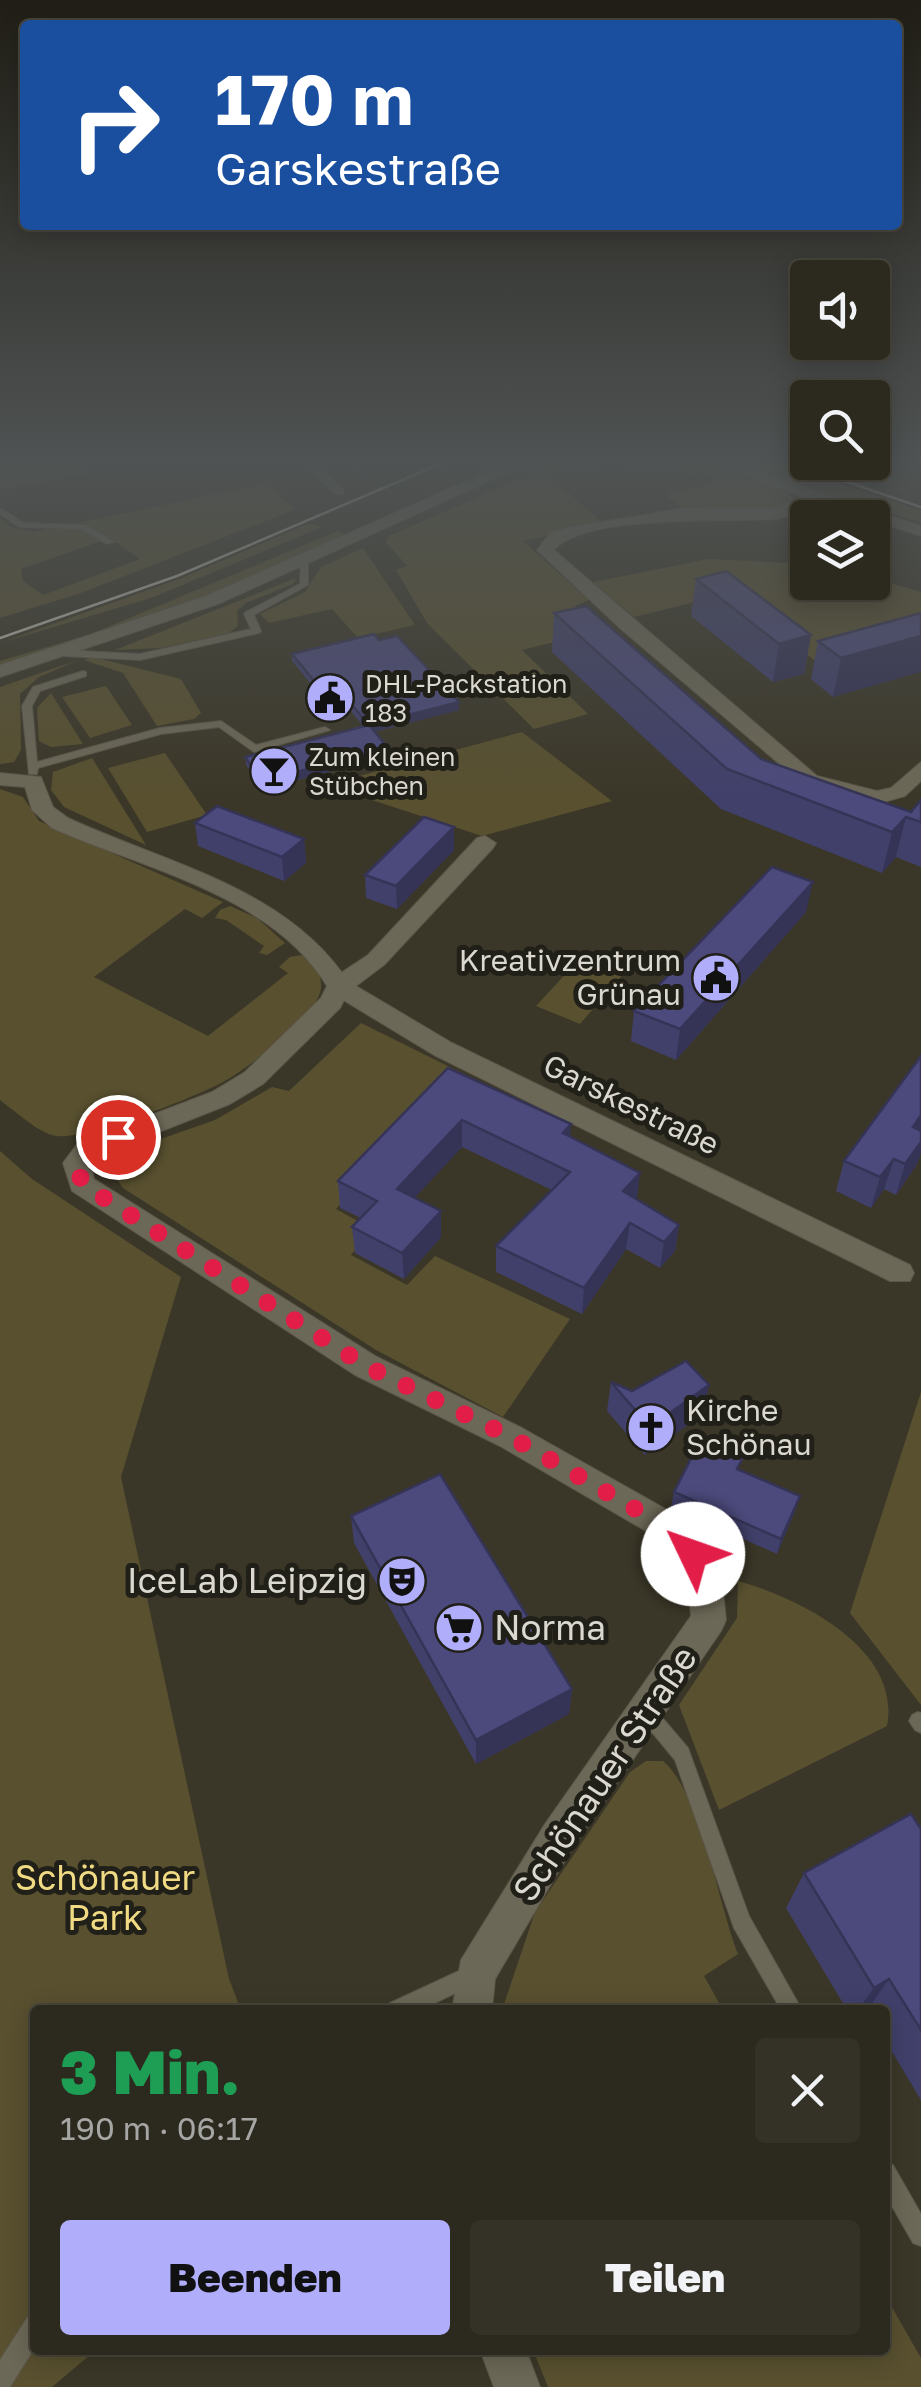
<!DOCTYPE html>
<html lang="de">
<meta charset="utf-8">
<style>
body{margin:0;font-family:"Golos Text",sans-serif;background:#343127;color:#f1f3f6;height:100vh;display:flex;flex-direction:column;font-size:38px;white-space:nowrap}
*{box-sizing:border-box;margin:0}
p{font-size:32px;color:#a6a6a4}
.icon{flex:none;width:55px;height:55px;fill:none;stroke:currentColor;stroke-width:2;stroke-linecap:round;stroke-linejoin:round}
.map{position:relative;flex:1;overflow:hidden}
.drawer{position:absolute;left:30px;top:2005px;width:860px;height:350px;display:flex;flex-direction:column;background:#2c291e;border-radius:10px;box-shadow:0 5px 25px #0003,0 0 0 2px #48453c}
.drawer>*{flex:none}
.guide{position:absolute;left:20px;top:20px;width:882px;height:210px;border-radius:10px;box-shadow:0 5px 25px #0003,0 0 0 2px #48453c;background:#1a4fa0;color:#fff;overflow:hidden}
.controls{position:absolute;left:790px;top:260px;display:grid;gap:20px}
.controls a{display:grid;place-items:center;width:100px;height:100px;border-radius:10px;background:#2c291e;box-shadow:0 5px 25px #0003,0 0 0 2px #48453c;font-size:50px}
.pin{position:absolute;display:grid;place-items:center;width:85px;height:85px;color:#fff;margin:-42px;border:5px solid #fff;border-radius:50%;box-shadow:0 2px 10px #0007}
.me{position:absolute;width:110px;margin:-55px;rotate:312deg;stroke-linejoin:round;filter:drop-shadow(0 0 8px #0008)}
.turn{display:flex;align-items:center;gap:35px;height:210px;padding:0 30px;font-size:45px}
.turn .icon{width:130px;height:130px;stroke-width:2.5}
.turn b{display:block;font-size:70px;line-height:85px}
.round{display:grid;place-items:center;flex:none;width:105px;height:105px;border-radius:10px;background:#343127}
.headline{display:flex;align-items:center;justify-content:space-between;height:170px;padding:0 30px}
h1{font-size:60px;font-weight:800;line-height:75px;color:#1e9e55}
.cta{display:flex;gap:20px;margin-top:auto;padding:20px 30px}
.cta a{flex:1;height:115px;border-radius:10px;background:#b0aefa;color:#111;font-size:40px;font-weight:800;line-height:115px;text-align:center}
.cta a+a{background:#343127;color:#f1f3f6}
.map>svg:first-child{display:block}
.green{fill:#58502f;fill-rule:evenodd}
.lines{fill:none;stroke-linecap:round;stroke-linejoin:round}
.service-casing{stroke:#5a5649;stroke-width:2}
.pedestrian-casing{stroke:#5a5649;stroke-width:2}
.minor-casing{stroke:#5a5649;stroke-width:2}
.tertiary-casing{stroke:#5a5649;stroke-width:2}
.secondary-casing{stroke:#5a5649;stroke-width:2}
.service{fill:#6c6857;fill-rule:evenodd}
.pedestrian{fill:#6c6857;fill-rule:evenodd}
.minor{fill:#6c6857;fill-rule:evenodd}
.tertiary{fill:#6c6857;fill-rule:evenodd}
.secondary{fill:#6c6857;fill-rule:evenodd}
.tram{stroke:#bebbb0;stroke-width:2.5}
.wall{fill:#41406b}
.shaded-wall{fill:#353457}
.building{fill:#4c4a7c;stroke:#353457;stroke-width:2.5}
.route{stroke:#e11d48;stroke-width:18;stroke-dasharray:0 32.4}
.labels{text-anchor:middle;stroke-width:10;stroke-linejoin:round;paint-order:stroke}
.far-poi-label{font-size:25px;fill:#dbd8cf;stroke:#201f18;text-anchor:start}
.poi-label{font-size:30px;fill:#dbd8cf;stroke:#201f18;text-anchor:end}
.street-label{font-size:30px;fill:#dbd8cf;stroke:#201f18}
.near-poi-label{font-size:35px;fill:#dbd8cf;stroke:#201f18;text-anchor:end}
.near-street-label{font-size:35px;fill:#dbd8cf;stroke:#201f18}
.near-park-label{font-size:35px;fill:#f0db84;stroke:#201f18}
</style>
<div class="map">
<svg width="921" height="2387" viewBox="0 0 921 2387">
<rect width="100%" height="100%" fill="#3b3728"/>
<path class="green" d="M0,463H79L89,473L5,489L0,487Z
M556,463H600L547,474L604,524L523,541L589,600L575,606L603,630L522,650L588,714L534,729L427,623L396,570L407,566L386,542L389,536Z
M624,463H703L788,493L797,502L779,510L684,509L666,495L716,483L701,472L686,475L671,463L634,470Z
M737,463H778L921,511V523L846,498L839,502Z
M259,485L271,486L294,510L81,593L0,618V518L9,526L33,532ZM110,538L140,559L43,595L23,581L21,569Z
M309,523L322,527L151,598L0,643L184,577Z
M338,531L348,536L175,609L0,667V661L91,634Z
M363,548L415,625L358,638L332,609L269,623L260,614L305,592L321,567Z
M709,559L807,564L808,582H872L873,578L921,592V615L897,638L814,660L727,594L634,617L593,582Z
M296,578L293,584L246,603L237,611L238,626L229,633L160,648L115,650Z
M93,657L181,679L201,713L194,719L157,726L123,673L84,660Z
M81,659L39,677L20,694L21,750L14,762L0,764V687Z
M106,686L132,725L90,738L62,697Z
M51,693L83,744L51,747L39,741L37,708Z
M522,732L612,801L482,836L326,785Z
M165,753L207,815L147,832L108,768Z
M92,758L146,845L64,807L51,790L53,772Z
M0,789L23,797L39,821L223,902L202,918L185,909L94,977L208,1036L288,973L279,967L290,957L308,954C316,964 322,975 321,988C318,1016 254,1063 230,1078C203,1095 86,1140 57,1136C40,1134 19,1114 5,1104L0,1100Z
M230,906L257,918L285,943L267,955L259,953L264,946L226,920L215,918L220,910Z
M583,955L626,971L580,1024L536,1006Z
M361,1023L464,1074L336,1209L372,1229L351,1255L407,1285L435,1256L570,1319L503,1417L376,1350L123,1188L108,1167L115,1155L215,1120L272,1087L289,1091Z
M0,1151L32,1179L181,1277L121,1477L229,1979L241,2010H35V2350H96L52,2387H0Z
M921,1392V1705L850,1613Z
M738,1581C800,1598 902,1649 887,1726L719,1810L679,1705L737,1618Z
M646,1761H663C700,1791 719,1906 738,1954L704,1976L723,2010H502L535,1912L630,1772Z
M885,2295L921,2358V2387H548L533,2350H885Z"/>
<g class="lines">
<g class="service-casing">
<path id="service" d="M0,508L24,523L86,525L114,542L107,544L81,529L19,527L0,514Z
M301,559L308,561V585L254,615L261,631L259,633L140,660L62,656L57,653L62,650L140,654L251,629L244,614L246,612L300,584Z
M83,671L86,672V676L40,691L32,706L37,762L160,728L221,721L256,745L325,727L330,730L254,752L219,727L161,734L38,768L37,774H29L22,706L33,687Z
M647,1704L653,1707L688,1748L749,1916L802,2010H781L734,1928L675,1760L641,1719L638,1713L641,1707Z
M918,1712L921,1713V1733L915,1730L909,1721L912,1715Z
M474,1964L481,1967L484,1974L481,1981L420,2010H387L390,2003Z
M885,2162L893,2165L921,2214V2246L913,2243L885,2194Z
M35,2315V2347L10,2387H0V2360L27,2318Z"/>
</g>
<g class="pedestrian-casing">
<path id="pedestrian" d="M304,463H317L343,490V494H335Z"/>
</g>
<g class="minor-casing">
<path id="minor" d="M708,463H732L921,526V536L818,502C805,508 789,518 775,519C729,522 584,514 554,550L817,776L877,791L891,788L921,762V781L905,796L877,804L846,799L803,784L621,629L537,550L550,533L567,528L685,508L775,509L803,497Z
M485,836L496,843L493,848L384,965L356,986L452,1043L910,1265L914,1273L910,1281H890L434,1055L330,992L327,986L330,980L368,955L477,838Z"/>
</g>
<g class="tertiary-casing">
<path id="tertiary" d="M0,773L41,777L53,807L68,818C167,864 290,888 351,986L340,1008L263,1084L230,1104L96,1157L91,1164L94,1179L377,1357L522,1428L694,1525L721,1572L726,1620L721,1631L571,1850L495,1979L492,2010H452L461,1960L545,1824L691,1616L687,1575L670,1545L500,1446L355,1375L72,1191L63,1163L78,1143L212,1092L245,1072L321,998L327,986C272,895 144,869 52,828L32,810L25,787L0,785Z
M480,2350H526L540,2387H494Z"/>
</g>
<g class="secondary-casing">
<path id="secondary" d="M508,463H529L218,604L0,677V665L206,596Z"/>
</g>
<use href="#service" class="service"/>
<use href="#pedestrian" class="pedestrian"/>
<use href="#minor" class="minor"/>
<use href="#tertiary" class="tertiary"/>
<use href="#secondary" class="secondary"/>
<path class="tram" d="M791,463L921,507
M0,638L177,576L442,463"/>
</g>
<path class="wall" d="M350,463H403L395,467L361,474Z
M696,579L811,635L804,674L773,682L691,616Z
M554,613L761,759L911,812L921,800V867L896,857L882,873L721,809L552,652Z
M921,613L833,697L811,679L818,641Z
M292,654L459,710L374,732L388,748V756L263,789L246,765L245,757L364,727L331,687L316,690L292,661Z
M195,823L304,839L306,863L284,881L198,846Z
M454,827V850L397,909L366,898L365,875Z
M806,912L676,1060L631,1041L634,1011Z
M448,1068L570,1136L637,1199L679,1225L675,1251L660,1268L626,1249L582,1314L496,1272V1246L552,1190L462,1147L414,1198L441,1211V1237L404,1279L355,1253L352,1227L361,1218L340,1208L338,1181Z
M921,1142V1152L917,1164L896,1195L884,1189L871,1208L836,1191L844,1161Z
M611,1382L632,1391L703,1414L645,1455L607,1411Z
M740,1470L795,1511L777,1554L671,1507L674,1492Z
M351,1516L572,1689L569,1714L476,1764L354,1543Z
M921,1829V2100L885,2040V2010H847L786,1908L804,1873Z"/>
<path class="shaded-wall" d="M361,463H403L395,467L361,474Z
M811,635L804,674L773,682L779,644Z
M921,636V672L833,697L841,658Z
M330,679L331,687L316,690L315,682Z
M459,702V710L369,733V725Z
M388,748V756L263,789L262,781Z
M906,817L896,857L882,873L892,832Z
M454,827V850L397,909L396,886Z
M304,839L306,863L284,881L282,857Z
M813,882L806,912L676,1060L680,1029Z
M921,1115V1132L913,1127Z
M462,1120V1147L398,1216L397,1189Z
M571,1124L569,1150L563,1133Z
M921,1142V1152L917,1164L896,1195L905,1164Z
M894,1159L884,1189L871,1208L880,1177Z
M640,1173L637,1199L623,1191Z
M441,1211V1237L404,1279L402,1253Z
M630,1223L626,1249L582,1314L584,1288Z
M679,1225L675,1251L660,1268L664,1242Z
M709,1385L703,1414L645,1455L650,1427Z
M800,1496L795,1511L777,1554L781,1539Z
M572,1689L569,1714L476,1764V1740Z
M889,1979L867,2010H858L874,1988Z"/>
<path class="building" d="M726,571L811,635L779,644L696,579Z
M586,606L761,759L911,812L921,800V822L906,817L892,832L727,769L554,613Z
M921,613V636L841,658L818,641Z
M374,634L379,640L397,636L459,702L369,725L330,679L315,682L292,654Z
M369,725L388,748L262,781L245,757Z
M217,806L304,839L282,857L195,823Z
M424,817L454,827L396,886L365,875Z
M772,867L813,882L680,1029L634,1011Z
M921,1056V1115L913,1127L921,1131V1142L905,1164L894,1159L880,1177L844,1161Z
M448,1068L571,1124L563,1133L640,1173L623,1191L679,1225L664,1242L630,1223L584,1288L496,1246L570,1172L462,1120L397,1189L441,1211L402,1253L352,1227L377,1201L338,1181Z
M686,1361L709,1385L650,1427L611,1382L632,1391Z
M703,1435L745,1453L737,1469L800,1496L781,1539L674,1492Z
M440,1474L572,1689L476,1740L351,1516Z
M911,1814L921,1829V2030L889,1979L874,1988L804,1873Z"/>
<linearGradient id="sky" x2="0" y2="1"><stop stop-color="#201e16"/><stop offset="0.58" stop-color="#4f5353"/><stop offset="1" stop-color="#4f5353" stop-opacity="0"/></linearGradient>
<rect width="921" height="797" fill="url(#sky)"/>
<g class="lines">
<path class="route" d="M118,1137L88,1150L77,1163L82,1184L366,1366L511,1437L682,1536L693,1554"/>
</g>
<defs>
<g id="civic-disc" transform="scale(2.5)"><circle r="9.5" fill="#b0aefa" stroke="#201f18"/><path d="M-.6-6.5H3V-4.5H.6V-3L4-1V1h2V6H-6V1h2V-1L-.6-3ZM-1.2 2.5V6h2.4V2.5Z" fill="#111"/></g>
<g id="bar-disc" transform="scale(2.5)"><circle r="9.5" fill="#b0aefa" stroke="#201f18"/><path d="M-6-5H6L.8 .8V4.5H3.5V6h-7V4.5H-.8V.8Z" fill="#111"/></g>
<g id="church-disc" transform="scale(2.5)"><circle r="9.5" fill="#b0aefa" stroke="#201f18"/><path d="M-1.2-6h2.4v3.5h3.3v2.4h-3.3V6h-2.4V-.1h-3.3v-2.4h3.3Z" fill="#111"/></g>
<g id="theatre-disc" transform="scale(2.5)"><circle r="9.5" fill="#b0aefa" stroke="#201f18"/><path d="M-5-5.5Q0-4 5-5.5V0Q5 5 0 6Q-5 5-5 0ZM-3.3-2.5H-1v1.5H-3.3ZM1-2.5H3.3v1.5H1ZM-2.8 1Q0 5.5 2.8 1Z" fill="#111"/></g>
<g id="supermarket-disc" transform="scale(2.5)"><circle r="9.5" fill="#b0aefa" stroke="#201f18"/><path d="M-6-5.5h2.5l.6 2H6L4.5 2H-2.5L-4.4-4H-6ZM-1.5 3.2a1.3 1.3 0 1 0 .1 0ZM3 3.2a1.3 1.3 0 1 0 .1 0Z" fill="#111"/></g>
</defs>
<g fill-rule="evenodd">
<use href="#civic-disc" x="330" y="698"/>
<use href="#bar-disc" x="274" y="771"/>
<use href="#civic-disc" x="716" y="978"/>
<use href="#church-disc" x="651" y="1428"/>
<use href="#theatre-disc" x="402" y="1581"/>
<use href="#supermarket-disc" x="459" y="1628"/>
</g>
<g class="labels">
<g class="far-poi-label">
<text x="365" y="693">DHL-Packstation<tspan x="365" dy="29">183</tspan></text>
<text x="309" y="766">Zum kleinen<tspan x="309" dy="29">Stübchen</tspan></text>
</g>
<g class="poi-label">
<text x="681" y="971">Kreativzentrum<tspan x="681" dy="34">Grünau</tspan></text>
<text x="686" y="1421" text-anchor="start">Kirche<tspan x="686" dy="34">Schönau</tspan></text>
</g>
<g class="street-label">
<text transform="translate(631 1105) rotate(26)" y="10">Garskestraße</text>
</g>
<g class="near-poi-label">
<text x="367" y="1593">IceLab Leipzig</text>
<text x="494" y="1640" text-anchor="start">Norma</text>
</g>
<g class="near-street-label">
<text transform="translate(605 1774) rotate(-56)" y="12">Schönauer Straße</text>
</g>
<g class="near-park-label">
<text x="105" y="1890">Schönauer<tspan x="105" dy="40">Park</tspan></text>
</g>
</g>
</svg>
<div class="controls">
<a><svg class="icon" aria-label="sound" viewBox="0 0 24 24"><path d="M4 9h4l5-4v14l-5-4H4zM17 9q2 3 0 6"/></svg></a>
<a><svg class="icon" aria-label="search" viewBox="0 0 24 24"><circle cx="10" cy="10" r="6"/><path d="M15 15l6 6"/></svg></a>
<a><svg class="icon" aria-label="layers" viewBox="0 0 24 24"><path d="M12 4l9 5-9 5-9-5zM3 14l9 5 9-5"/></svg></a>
</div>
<div class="pin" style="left:118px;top:1137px;background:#d93025"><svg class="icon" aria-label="arrive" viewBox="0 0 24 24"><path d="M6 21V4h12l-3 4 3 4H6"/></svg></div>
<svg class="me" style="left:693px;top:1554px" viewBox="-20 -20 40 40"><circle r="19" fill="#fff"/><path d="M0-13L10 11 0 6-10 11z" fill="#e11d48"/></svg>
<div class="guide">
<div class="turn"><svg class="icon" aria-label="right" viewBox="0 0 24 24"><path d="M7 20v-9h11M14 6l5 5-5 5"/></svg><div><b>170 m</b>Garskestraße</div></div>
</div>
<section class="drawer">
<div class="headline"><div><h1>3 Min.</h1><p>190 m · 06:17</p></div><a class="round"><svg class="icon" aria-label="close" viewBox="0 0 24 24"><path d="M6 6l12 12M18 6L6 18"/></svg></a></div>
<div class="cta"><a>Beenden</a><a>Teilen</a></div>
</section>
</div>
